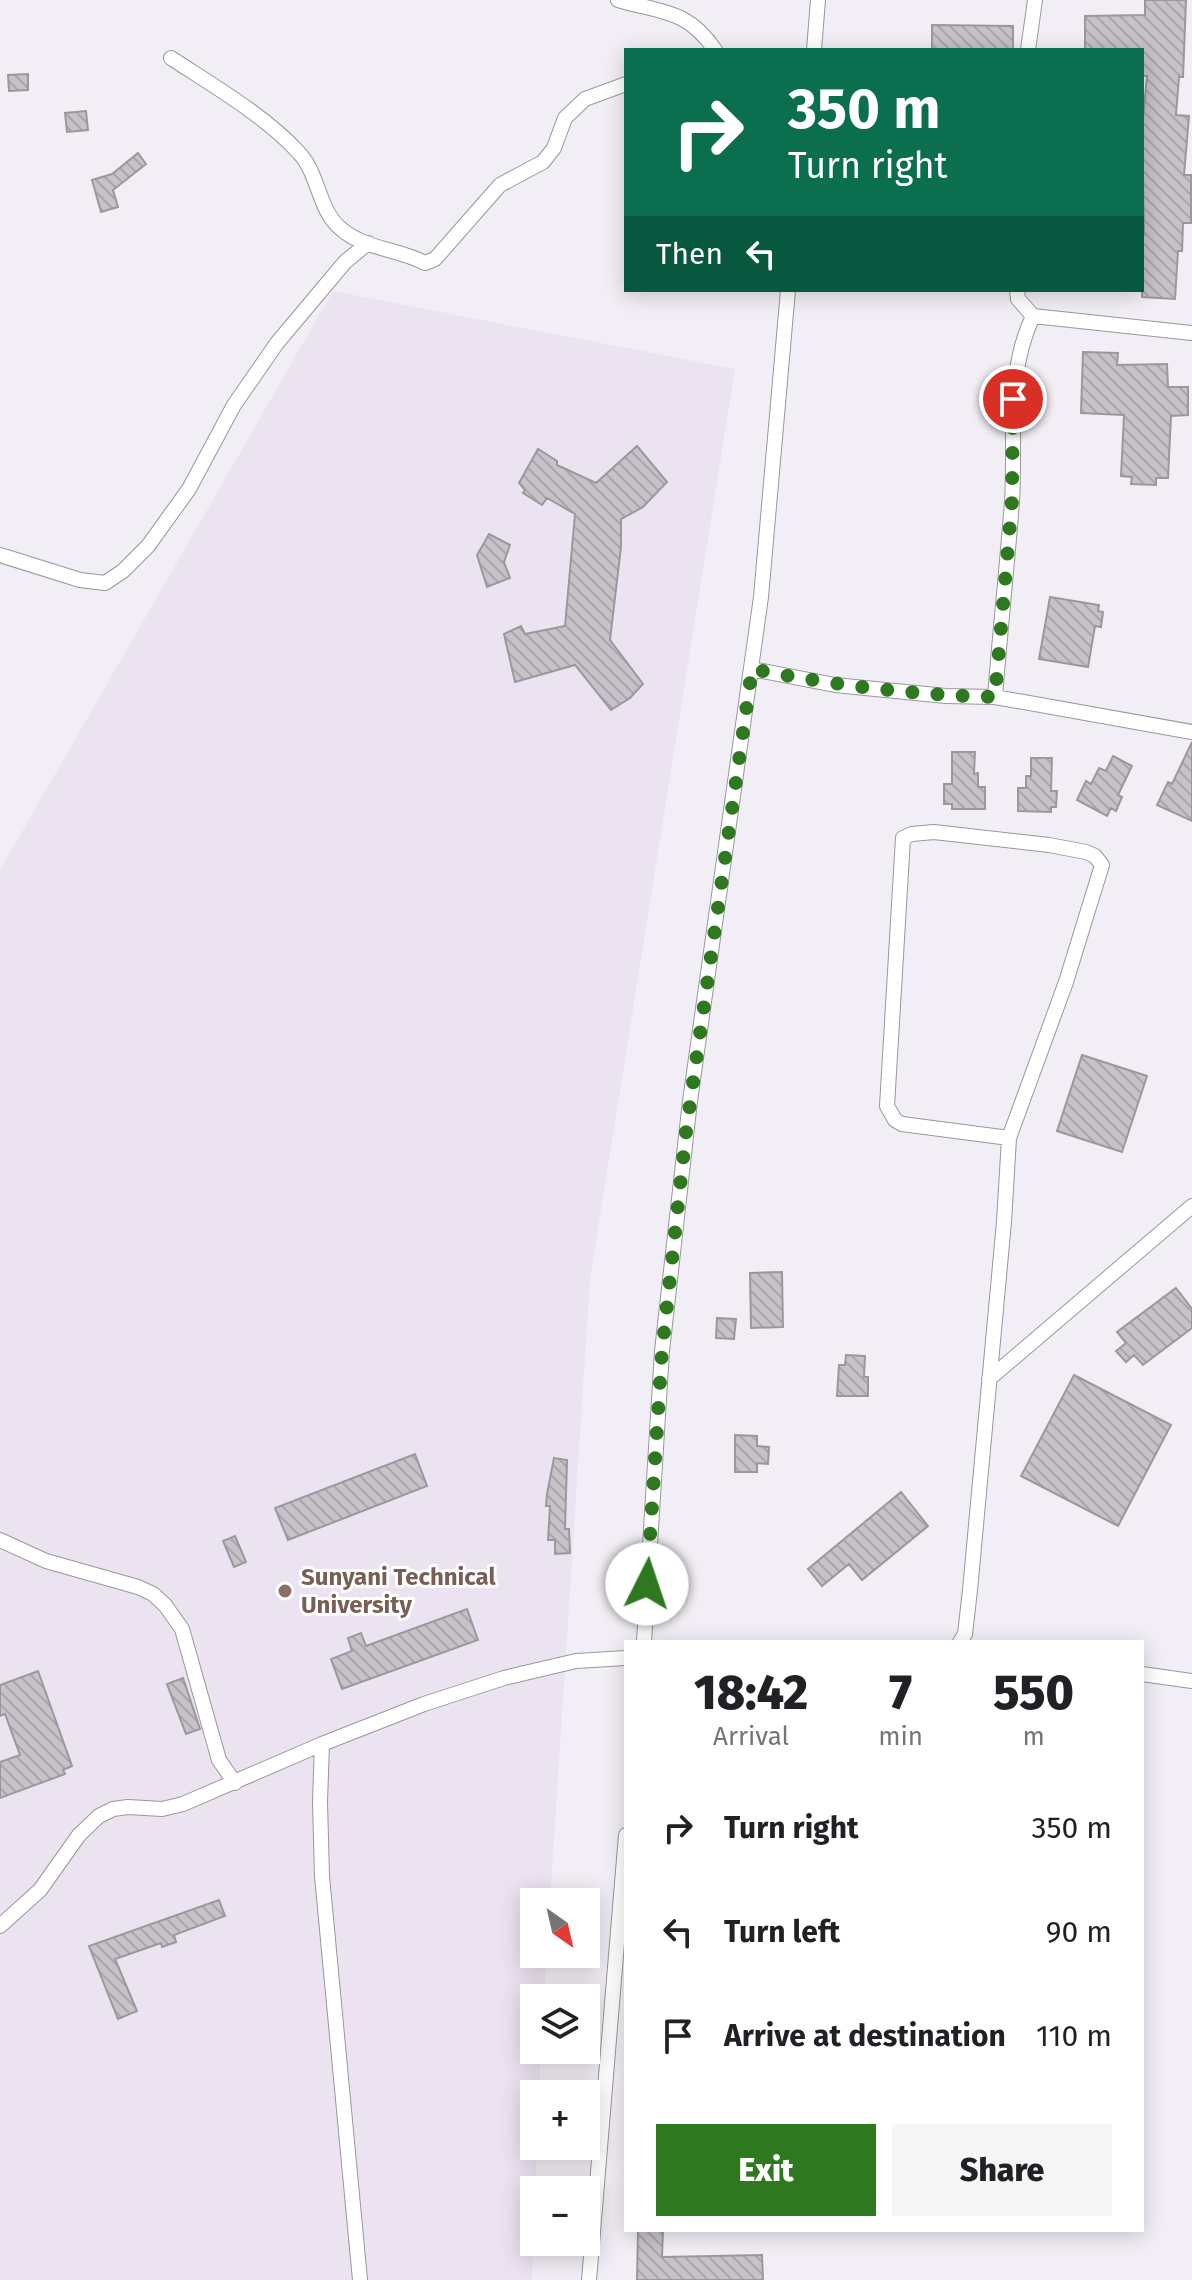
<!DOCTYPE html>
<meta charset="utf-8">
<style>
body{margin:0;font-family:"Fira Sans",sans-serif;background:#f6f6f6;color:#202124;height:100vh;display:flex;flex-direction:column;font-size:30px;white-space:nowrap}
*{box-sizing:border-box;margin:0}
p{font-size:26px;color:#757577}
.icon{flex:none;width:44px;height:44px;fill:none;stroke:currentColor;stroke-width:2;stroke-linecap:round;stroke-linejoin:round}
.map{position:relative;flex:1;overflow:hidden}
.details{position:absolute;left:624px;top:1640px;width:520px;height:592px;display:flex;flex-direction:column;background:#fff;border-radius:0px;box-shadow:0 4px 20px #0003}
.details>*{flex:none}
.guide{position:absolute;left:624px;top:48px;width:520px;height:244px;border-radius:0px;box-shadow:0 4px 20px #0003;background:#0b6e4f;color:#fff;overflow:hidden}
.needle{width:52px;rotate:146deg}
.buttons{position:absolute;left:520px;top:1888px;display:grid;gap:16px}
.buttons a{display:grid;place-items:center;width:80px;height:80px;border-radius:0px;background:#fff;box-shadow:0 4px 20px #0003;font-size:40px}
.pin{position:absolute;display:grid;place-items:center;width:68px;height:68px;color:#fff;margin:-34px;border:4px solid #fff;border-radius:50%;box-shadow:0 2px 8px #0007}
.me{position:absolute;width:88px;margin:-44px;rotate:4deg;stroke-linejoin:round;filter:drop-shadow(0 0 6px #0008)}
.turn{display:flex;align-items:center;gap:28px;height:168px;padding:0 32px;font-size:36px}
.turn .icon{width:104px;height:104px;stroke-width:2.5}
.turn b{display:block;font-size:56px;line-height:68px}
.then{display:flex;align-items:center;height:76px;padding:0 32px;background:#0003;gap:16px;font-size:30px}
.eta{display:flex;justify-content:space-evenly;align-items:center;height:136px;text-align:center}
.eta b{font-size:48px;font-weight:800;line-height:56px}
.button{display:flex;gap:16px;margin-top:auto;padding:16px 32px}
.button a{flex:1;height:92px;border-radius:0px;background:#2e791f;color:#fff;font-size:32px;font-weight:800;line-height:92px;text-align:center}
.button a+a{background:#f6f6f6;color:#202124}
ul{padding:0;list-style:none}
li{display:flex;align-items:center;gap:24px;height:104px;padding:0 32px}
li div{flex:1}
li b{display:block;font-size:30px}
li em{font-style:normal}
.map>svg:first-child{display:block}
.built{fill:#ece3f1}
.building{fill:url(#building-back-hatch);stroke:#9c979d;stroke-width:2}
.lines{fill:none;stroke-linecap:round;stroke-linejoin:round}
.minor-casing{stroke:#9a969d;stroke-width:16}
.minor{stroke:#fff;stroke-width:14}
.route{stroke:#2e791f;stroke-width:14;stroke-dasharray:0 25.2}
.education-dot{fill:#8d6e63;stroke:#fff;stroke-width:3}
.labels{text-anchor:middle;stroke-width:6;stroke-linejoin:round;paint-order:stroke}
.education-label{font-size:24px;font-weight:bold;fill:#785e54;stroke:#fff;text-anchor:start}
</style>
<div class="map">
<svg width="1192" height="2280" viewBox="0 0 1192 2280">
<defs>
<pattern id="building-back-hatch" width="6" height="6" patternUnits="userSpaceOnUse" patternTransform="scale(2)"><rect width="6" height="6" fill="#c7c1c8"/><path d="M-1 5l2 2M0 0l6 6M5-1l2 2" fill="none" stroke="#aaa5ab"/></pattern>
</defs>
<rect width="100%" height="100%" fill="#f2eef5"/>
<path class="built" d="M333,291L735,369L590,1279L550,1902H534V1954H547L544,1998H534V2050H541L539,2094H534V2146H537L532,2280H0V870Z"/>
<path class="building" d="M1145,0H1186L1183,77H1179L1176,115L1189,116L1184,175H1191V223H1183L1182,251H1178L1175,299L1142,297V235H1144L1142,129L1147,76H1142L1143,50H1085V16L1145,15Z
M932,25L1013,26V50H932Z
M28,74V90L9,91L8,75Z
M86,111L88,130L67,132L65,113Z
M138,153L146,164L113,190L118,207L101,212L92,180L112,174Z
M1083,352L1118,353L1117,365L1167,364L1168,387H1188V415L1171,416L1168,478H1156V485L1131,484L1132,477L1121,476L1124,415L1081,413Z
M637,446L667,482L643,507L621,519V547L610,640L643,684L630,698L611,710L575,665L515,682L504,634L521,626L525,634L565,626L575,514L547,498L542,505L523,493L525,490L519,483L538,449L557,461V465L596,483Z
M489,534L510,545L504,562L510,578L487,587L477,555Z
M1050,597L1099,605L1098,611L1103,612L1101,627L1095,626L1088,667L1039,659Z
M1192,742V821L1157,805L1168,782L1172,784Z
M952,752H975L974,774L978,773V787H985V809H952V804H944V784H952Z
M1113,756L1132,766L1118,795L1122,797L1116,811L1111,808L1107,816L1077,800L1086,781L1091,784L1099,768L1106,771Z
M1031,758H1052L1051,791H1057L1056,807H1051V812L1018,811V788H1026V776H1031Z
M1082,1055L1147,1076L1122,1152L1057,1131Z
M782,1272L783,1327L751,1328L750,1273Z
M1176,1288L1192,1309V1328L1143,1365L1134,1355L1126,1362L1116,1351L1126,1343L1117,1332Z
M717,1318L736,1319L734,1339L716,1338Z
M846,1355L865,1356L864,1377H868V1396H837L839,1365H845Z
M1074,1375L1171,1425L1118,1526L1021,1476Z
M735,1435L757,1436V1446L769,1447L768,1464L757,1463V1472H735Z
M415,1454L427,1486L288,1540L275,1508Z
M554,1458L567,1460L565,1529H569L570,1553L555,1554V1540H548L550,1506H546L547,1494Z
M901,1492L928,1526L862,1580L849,1564L822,1586L808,1569Z
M235,1536L246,1562L234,1567L223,1541Z
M467,1609L478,1640L342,1689L331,1659L352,1651L348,1638L361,1633L366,1646Z
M38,1671L72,1766L63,1770L65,1774L0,1798V1762L20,1755L5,1714L0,1716V1685Z
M183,1678L200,1729L186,1734L167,1684Z
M219,1900L225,1916L174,1935L176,1942L162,1947L161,1943L115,1959L137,2011L118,2019L89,1946Z
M638,2230H663L662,2257L762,2255L763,2280H637Z"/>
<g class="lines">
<g class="minor-casing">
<path id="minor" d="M618,0C662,13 687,9 715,50
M814,50L818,0
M1028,50L1035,0
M171,58C212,85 267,117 299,153C319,174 318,209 340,228C363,249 399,249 425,263L435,259L500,185L543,162L554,148L565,118L585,99L626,84
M1017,290L1018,299L1033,316L1192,333
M0,555L80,580L105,583L123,571L148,546L189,489L234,405L277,343L345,262L368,243
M752,669L835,685L946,696L995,697L1192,732
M995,697C1000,632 1007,567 1012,502C1016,439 1005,375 1033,316
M989,1379L1192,1206
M0,1540L46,1561L138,1587L153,1594L165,1605L182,1629L219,1760L235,1783
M644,1642L662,1351L690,1101L761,597L788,290
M960,1642L965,1634L970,1590L1004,1222L1009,1138L1066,982L1102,865L1095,856L1086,852L1049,845L934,832L912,834L903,838L887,1106L895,1120L902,1124L1009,1138
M1142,1674L1192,1681
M322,1744L320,1802L322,1876L360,2280
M0,1926L40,1890L79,1835L99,1816L113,1809L128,1807L162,1809L183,1804L322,1744L424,1704L504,1678L576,1661L626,1658
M589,2280L626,1835"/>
</g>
<use href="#minor" class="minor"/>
</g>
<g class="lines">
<path class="route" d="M647,1584L662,1351L686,1132L752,669C833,685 913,695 995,697L1012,501L1013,399"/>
</g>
<circle class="education-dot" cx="285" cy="1591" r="8"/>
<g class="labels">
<g class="education-label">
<text x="301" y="1585">Sunyani Technical<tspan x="301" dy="28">University</tspan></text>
</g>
</g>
</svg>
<div class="buttons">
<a><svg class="needle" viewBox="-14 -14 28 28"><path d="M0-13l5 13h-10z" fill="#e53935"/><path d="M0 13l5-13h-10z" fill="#757577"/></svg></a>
<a><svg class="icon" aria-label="layers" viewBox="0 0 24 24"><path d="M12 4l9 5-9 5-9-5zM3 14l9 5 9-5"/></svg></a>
<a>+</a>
<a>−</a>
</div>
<div class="pin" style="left:1013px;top:399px;background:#d93025"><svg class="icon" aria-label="arrive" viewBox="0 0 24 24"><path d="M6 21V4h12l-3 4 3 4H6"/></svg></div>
<svg class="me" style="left:647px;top:1584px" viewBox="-20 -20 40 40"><circle r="19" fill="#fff"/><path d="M0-13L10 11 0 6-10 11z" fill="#2e791f"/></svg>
<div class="guide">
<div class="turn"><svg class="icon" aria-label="right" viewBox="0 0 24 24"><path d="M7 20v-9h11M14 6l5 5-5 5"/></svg><div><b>350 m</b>Turn right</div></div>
<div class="then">Then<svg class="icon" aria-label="left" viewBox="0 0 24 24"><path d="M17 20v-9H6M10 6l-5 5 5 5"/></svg></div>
</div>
<section class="details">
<div class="eta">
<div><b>18:42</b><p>Arrival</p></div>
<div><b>7</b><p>min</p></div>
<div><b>550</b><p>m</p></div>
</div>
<ul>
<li><svg class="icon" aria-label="right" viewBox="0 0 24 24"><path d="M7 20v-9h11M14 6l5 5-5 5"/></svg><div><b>Turn right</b></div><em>350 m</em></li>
<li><svg class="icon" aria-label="left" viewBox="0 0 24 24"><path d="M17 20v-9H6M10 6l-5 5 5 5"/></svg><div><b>Turn left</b></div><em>90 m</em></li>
<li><svg class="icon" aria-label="arrive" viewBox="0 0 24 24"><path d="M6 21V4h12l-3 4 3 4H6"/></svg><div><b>Arrive at destination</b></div><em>110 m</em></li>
</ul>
<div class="button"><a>Exit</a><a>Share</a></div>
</section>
</div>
